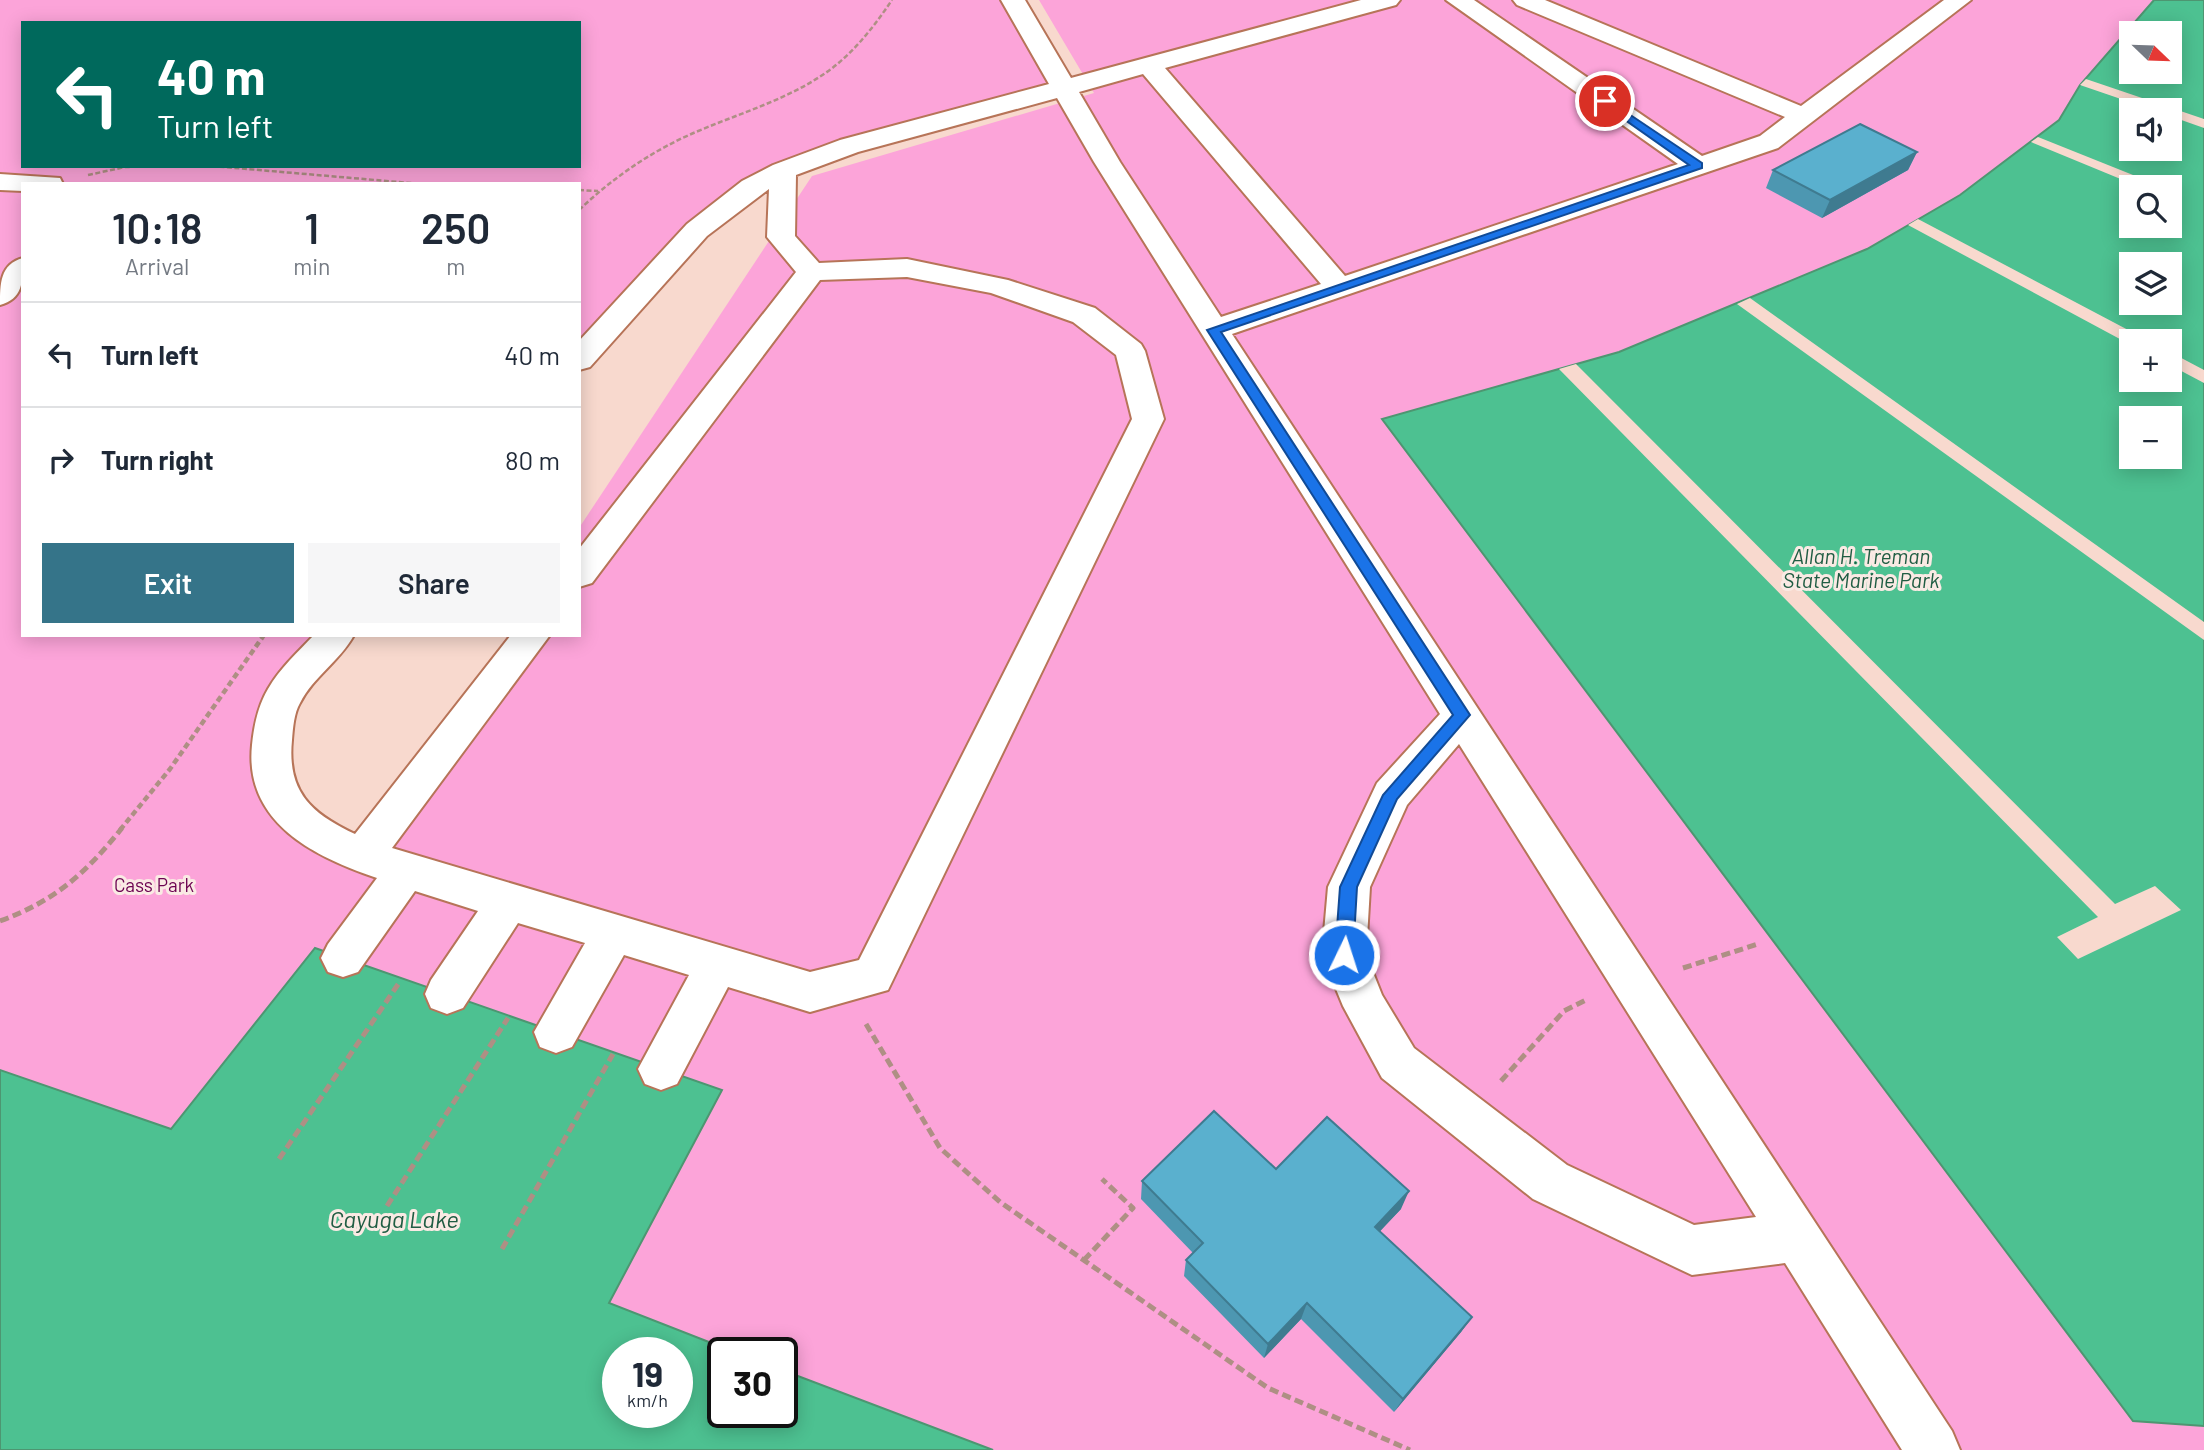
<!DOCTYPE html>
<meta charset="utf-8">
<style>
body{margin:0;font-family:Barlow,sans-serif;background:#f6f6f7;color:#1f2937;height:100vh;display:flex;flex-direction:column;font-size:26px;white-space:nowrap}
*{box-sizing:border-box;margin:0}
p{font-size:23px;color:#747a83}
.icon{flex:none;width:38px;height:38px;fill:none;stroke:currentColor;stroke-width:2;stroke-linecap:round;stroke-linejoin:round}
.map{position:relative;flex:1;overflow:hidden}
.details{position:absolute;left:21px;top:182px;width:560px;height:455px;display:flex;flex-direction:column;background:#fff;border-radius:0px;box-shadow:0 4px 18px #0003}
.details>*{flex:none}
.guide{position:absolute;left:21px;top:21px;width:560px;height:147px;border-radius:0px;box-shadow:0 4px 18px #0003;background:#00695c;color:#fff;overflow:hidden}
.needle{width:46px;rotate:113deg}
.controls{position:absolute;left:2119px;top:21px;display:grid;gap:14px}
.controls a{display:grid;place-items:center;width:63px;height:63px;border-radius:0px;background:#fff;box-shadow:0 4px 18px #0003;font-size:35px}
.speed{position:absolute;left:602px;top:1337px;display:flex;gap:14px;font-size:35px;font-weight:700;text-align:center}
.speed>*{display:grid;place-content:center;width:91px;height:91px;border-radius:50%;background:#fff;box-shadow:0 4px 18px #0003;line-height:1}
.speed small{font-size:18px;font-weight:400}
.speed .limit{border:4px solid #111;border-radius:10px;background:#fff;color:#111}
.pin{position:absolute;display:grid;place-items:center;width:60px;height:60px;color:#fff;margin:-30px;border:4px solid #fff;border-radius:50%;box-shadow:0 2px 7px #0007}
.me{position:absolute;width:77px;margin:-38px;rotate:4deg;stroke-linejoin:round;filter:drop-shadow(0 0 5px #0008)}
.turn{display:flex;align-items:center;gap:24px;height:147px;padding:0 21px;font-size:32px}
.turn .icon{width:91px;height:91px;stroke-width:2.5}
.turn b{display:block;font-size:49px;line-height:60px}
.eta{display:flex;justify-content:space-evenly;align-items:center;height:119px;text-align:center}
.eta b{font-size:42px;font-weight:600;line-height:49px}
.cta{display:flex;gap:14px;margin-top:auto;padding:14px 21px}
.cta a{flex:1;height:80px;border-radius:0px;background:#357489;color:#fff;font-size:28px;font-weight:600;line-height:80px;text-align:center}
.cta a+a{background:#f6f6f7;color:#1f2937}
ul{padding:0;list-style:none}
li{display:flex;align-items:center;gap:21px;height:105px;padding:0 21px;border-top:2px solid #e0e1e3}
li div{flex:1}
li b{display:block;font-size:26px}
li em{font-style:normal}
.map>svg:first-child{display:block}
.green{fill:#fca4d9;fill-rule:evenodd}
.water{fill:#4dc191;stroke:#4d9671;stroke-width:2;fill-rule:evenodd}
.pier{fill:#f8d9ce}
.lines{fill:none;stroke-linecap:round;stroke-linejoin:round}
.minor-casing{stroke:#b77458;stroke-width:4}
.path-far2{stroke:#ae8f84;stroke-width:2.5;stroke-dasharray:5 2.5;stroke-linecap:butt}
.path-far1{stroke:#ae8f84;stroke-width:4.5;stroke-dasharray:6 3.5;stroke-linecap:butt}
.path{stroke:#ae8f84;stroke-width:5;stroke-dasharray:9 4.5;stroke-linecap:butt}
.minor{fill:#fff;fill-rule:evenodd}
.wall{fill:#4d97b1}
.shaded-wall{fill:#3f7b90}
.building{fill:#5ab0ce;stroke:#3f7b90;stroke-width:2}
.route{fill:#1a73e8;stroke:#114b97;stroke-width:2}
.labels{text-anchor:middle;stroke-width:6;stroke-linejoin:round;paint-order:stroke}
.park-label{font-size:19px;fill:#6c0251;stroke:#faeae4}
.water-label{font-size:21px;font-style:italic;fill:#205d43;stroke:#faeae4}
.near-water-label{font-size:24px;font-style:italic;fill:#205d43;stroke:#faeae4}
</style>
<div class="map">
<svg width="2204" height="1450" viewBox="0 0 2204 1450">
<rect width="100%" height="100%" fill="#f8d9ce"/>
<path class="green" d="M0,0H1013L1063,88L802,163L743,194L579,361V184H23V635H336L282,698L275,787L362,856L508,635H579V528L812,176L1094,93L1039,0H2204V1450H993L782,1370V1353H737L608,1303L721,1090L315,948L171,1129L0,1070ZM23,23H579V166H23ZM2132,33H2170V72H2132ZM2132,110H2170V149H2132ZM2132,187H2170V226H2132ZM2132,264H2170V303H2132ZM2132,341H2170V380H2132ZM2132,418H2170V457H2132Z"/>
<path class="water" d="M2154,0H2204V1426L2133,1421L1382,419L1619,352L1867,249L1960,195L2059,120L2080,85ZM2132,33H2170V72H2132ZM2132,110H2170V149H2132ZM2132,187H2170V226H2132ZM2132,264H2170V303H2132ZM2132,341H2170V380H2132ZM2132,418H2170V457H2132Z
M315,948L722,1090L609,1303L737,1353H723V1412H782V1370L993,1450H0V1070L171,1129ZM618,1353H677V1412H618Z"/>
<path class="pier" d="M2086,79L2204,119V128L2170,116V110H2153L2080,85Z
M2038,137L2163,187H2140L2031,142Z
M1918,219L2149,341H2132L2131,345L1908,225Z
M1750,298L2204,622V640L1737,304Z
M2170,352L2204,370V383L2170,365Z
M1576,364L2115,904L2155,886L2181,910L2078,959L2057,937L2098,917L1559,369Z"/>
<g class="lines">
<g class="minor-casing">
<path id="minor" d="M1001,0H1025L1071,78L1361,0H1400L1396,5L1165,68L1345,276L1678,164L1446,0H1474L1702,156L1760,136L1785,117L1517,5L1513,0H1545L1801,106L1944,0H1971L1778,148L1232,334L1952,1431L1960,1450H1902L1785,1263L1692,1275L1675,1267L1533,1199L1382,1078L1343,1006L1322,955L1328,887L1377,783L1440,714L1094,162L1057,98L858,152L796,175L795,236L819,263L907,259L1008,280L1095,308L1141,344L1145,351L1164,419L888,990L810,1012L728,987L677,1084L661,1090L645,1084L638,1069L689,975L624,955L572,1047L556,1053L540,1047L534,1032L585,943L518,923L463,1008L447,1014L431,1008L425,994L431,980L478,911L415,891L358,972L343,977L328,972L321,958L328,944L377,878C315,857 244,823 252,745C254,725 258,706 268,689C280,668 298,652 314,635H354C340,661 313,677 300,703C294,713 293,728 292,740C287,791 310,813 355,834L511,635H550L392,848L810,972L859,960L1132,419L1116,355L1073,322L991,293L907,277L820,280L592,583L579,587V549L796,272L767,237L769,189L707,236L590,367L579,370V341L687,224L742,181L773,165L840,140L1049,84ZM1143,74L1321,284L1221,317L1120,162L1079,92ZM1459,744L1756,1217L1694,1225L1567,1165L1414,1048L1382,995L1366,955L1370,887L1407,805Z
M0,174L60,178L63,184H23V191L0,190Z
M23,258C23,279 24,299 0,305C0,284 0,264 23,258Z"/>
</g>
<path class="path-far2" d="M212,166L422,184
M88,175L125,167L181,166
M579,190L598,191
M579,210C616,175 656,148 703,129C744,112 787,99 824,74C852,55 873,28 892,0"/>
<path class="path-far1" d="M120,830L170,769L264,635"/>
<path class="path" d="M0,921C55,901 86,873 122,828
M1683,968L1758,944
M866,1024L940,1148L1000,1202L1268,1388L1410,1450
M1501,1081L1564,1011L1588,999
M279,1159L399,983
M387,1206L508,1018
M502,1249L613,1054
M1084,1260L1133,1208L1102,1179"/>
<use href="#minor" class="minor"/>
</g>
<path class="wall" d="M1917,152L1908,170L1822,218L1766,188L1773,170Z
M1276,1169L1401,1209L1380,1231L1472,1317L1461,1332L1394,1412L1301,1319L1264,1358L1184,1276L1186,1260L1193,1253L1141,1199L1142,1181Z"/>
<path class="shaded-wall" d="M1917,152L1908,170L1822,218L1830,200Z
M1409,1191L1401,1209L1368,1244L1375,1227Z
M1307,1303L1301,1319L1264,1358L1268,1344Z
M1472,1317L1461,1332L1394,1412L1403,1399Z"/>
<path class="building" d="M1860,124L1917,152L1830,200L1773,170Z
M1214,1111L1276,1169L1327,1117L1409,1191L1375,1227L1472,1317L1403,1399L1307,1303L1268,1344L1186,1260L1203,1243L1142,1181Z"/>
<path class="route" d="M1605,98L1702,163V168L1221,332L1470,715L1397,799L1357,887L1353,955L1350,960L1344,963L1337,960L1335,955L1340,887L1383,795L1453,715L1207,330L1689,165L1601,103L1600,101Z"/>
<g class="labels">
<g class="park-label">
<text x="154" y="892">Cass Park</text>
</g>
<g class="water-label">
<text x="1861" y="564">Allan H. Treman<tspan x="1861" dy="24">State Marine Park</tspan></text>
</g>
<g class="near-water-label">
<text x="394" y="1228">Cayuga Lake</text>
</g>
</g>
</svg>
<div class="controls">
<a><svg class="needle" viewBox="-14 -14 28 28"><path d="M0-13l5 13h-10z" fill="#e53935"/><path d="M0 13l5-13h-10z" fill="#747a83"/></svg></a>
<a><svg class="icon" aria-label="sound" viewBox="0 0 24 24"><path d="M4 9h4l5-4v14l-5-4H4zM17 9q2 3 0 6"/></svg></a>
<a><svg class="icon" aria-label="search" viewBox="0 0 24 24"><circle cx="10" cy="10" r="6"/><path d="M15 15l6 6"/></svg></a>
<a><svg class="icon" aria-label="layers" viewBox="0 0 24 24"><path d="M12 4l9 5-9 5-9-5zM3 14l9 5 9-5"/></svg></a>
<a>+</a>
<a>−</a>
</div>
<div class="speed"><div>19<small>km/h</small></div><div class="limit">30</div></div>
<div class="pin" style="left:1605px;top:101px;background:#d93025"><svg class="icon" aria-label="arrive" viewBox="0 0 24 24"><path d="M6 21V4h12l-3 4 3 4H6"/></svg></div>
<svg class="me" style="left:1344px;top:955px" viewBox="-20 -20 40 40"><circle r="17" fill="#1a73e8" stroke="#fff" stroke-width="3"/><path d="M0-11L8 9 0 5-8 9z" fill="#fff"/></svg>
<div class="guide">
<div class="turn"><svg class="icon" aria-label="left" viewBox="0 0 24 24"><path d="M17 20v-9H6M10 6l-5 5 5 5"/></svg><div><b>40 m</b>Turn left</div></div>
</div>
<section class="details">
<div class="eta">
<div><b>10:18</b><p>Arrival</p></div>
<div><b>1</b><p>min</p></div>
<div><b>250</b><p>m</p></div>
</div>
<ul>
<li><svg class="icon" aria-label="left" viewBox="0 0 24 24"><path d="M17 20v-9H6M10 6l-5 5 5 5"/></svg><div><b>Turn left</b></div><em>40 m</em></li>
<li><svg class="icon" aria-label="right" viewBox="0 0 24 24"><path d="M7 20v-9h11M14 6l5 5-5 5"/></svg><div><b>Turn right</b></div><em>80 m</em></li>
</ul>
<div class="cta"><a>Exit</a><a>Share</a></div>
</section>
</div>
